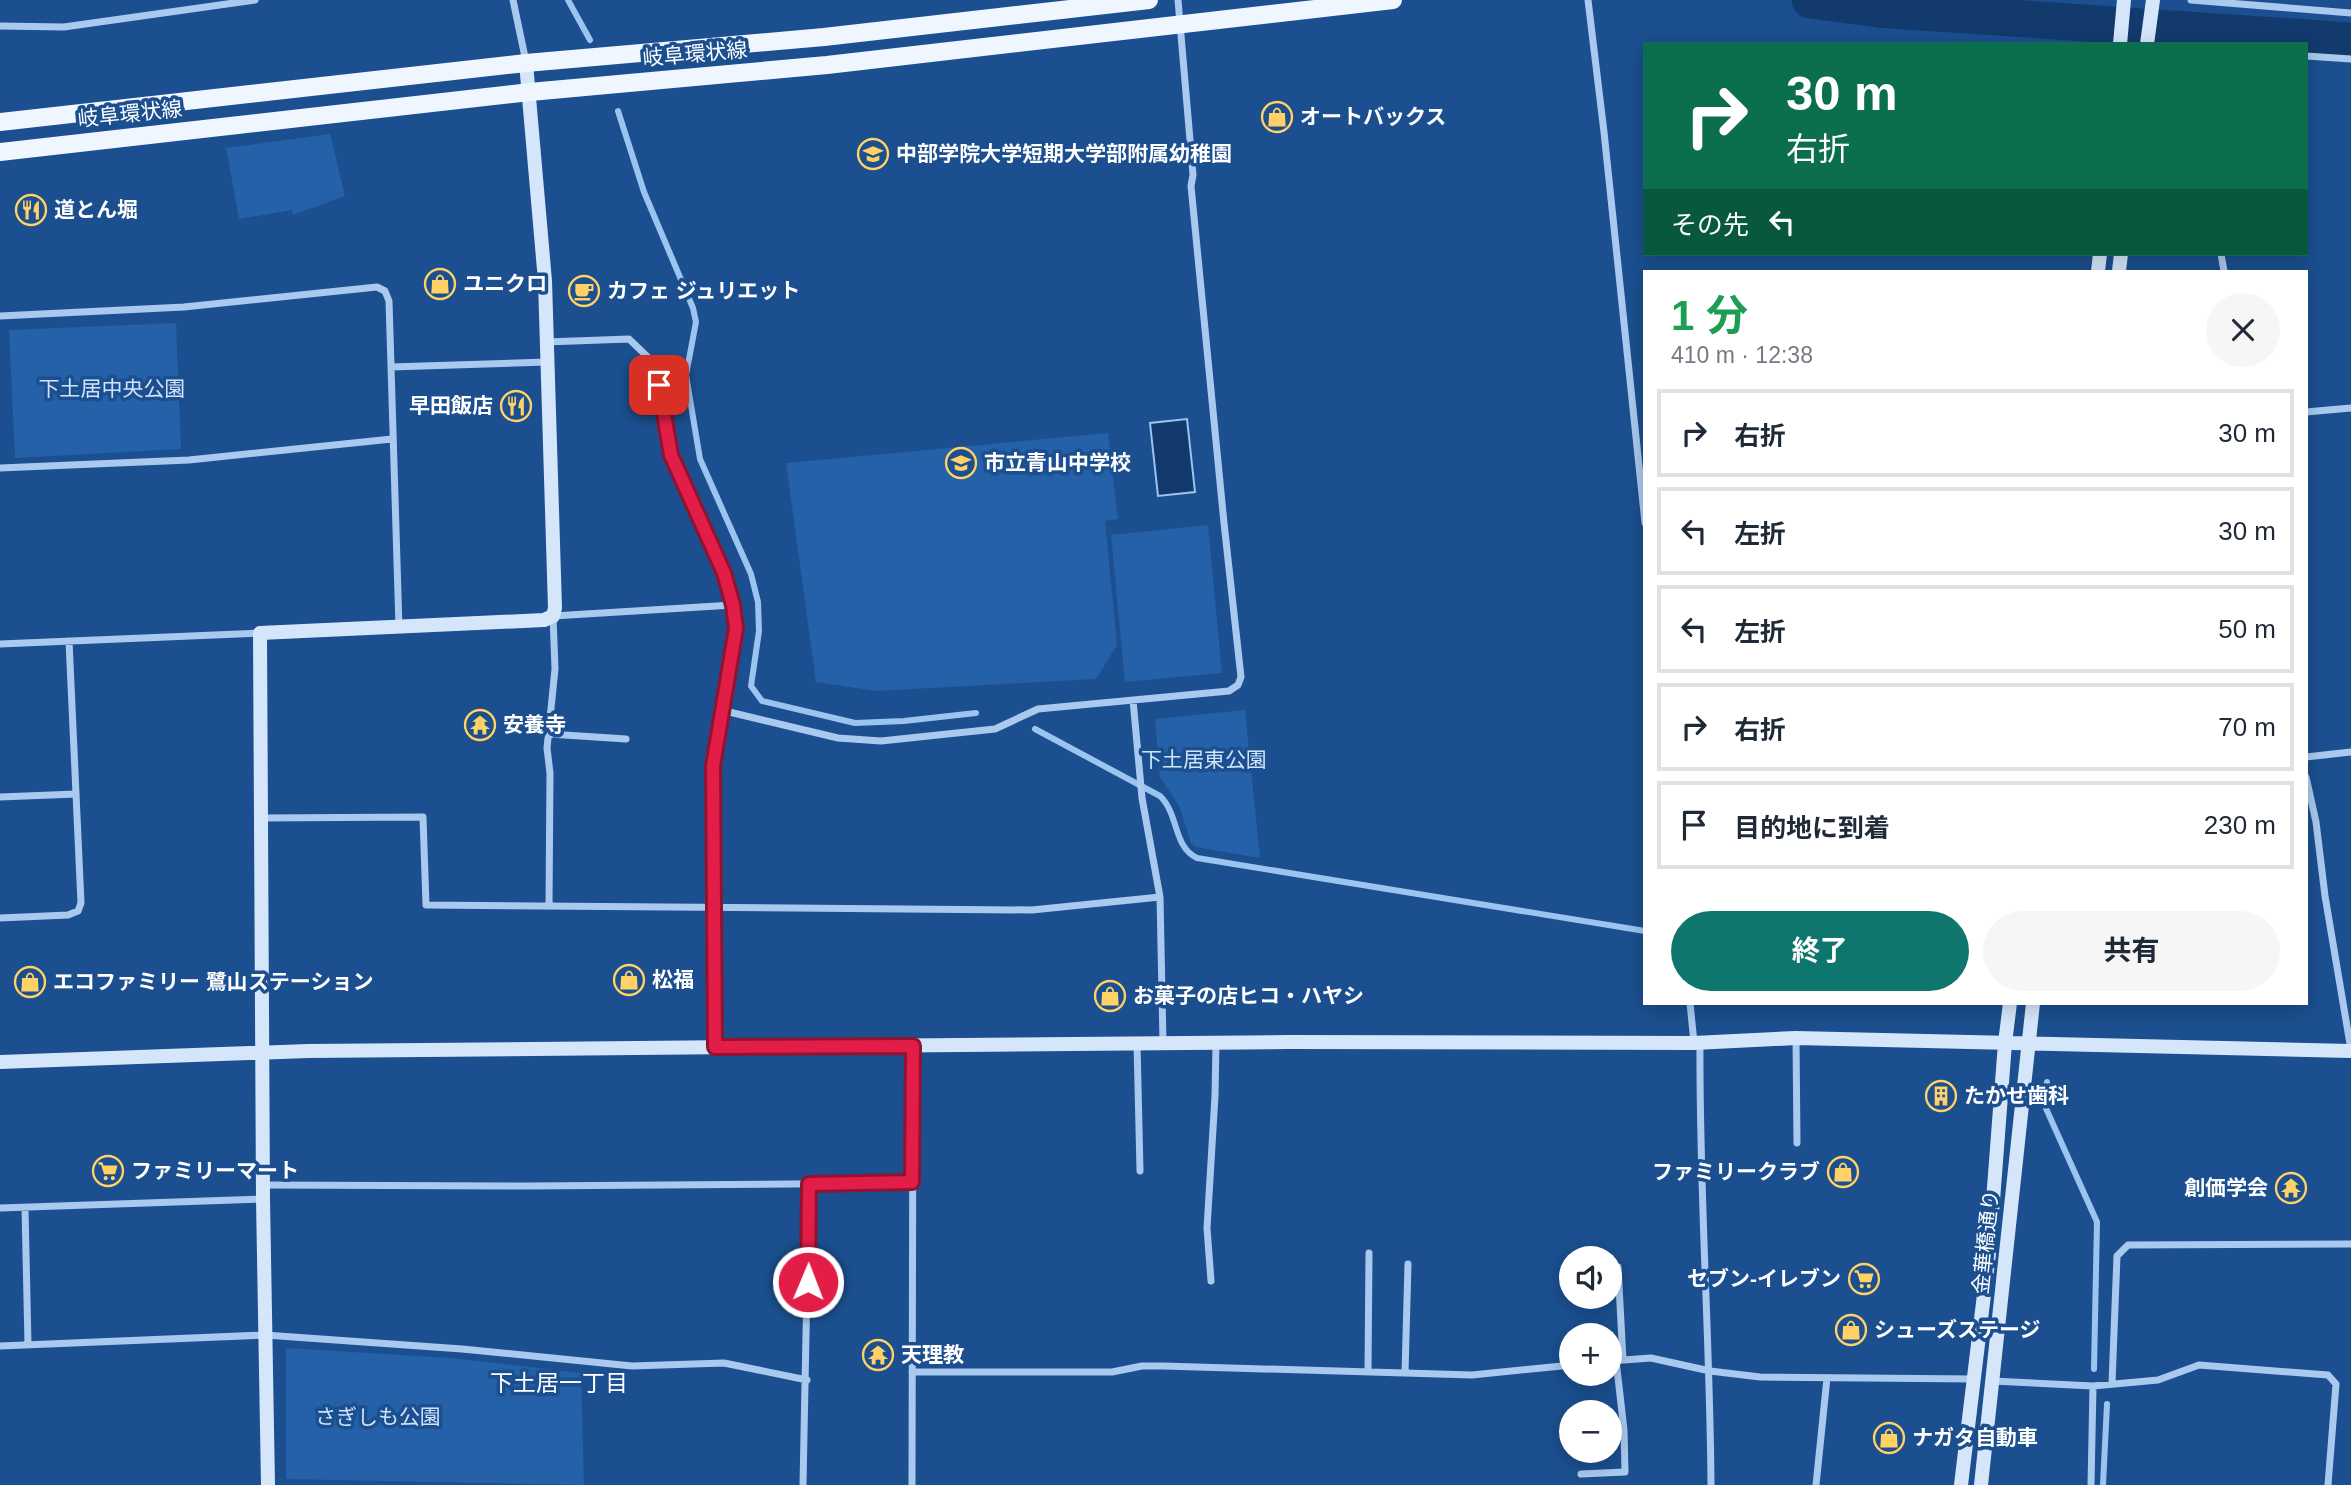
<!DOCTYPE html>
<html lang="ja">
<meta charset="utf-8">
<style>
body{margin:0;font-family:Arial,"Noto Sans JP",sans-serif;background:#f6f6f7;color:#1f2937;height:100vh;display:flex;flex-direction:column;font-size:26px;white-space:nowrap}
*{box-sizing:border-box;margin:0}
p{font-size:23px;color:#747a83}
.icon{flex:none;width:38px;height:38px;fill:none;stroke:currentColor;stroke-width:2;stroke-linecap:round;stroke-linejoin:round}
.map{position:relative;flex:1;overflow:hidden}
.details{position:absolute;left:1643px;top:270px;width:665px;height:735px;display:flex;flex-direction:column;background:#fff;border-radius:0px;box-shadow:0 4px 18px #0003}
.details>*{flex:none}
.hud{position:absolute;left:1643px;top:42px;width:665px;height:214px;border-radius:0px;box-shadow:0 4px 18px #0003;background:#0b6e4f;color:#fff;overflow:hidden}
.controls{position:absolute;left:1559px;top:1246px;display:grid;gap:14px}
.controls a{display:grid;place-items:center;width:63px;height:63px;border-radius:50%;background:#fff;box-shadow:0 4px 18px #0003;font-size:35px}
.pin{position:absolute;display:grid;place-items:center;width:60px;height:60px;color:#fff;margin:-30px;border-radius:14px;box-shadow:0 4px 10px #0006}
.me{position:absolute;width:77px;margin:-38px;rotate:1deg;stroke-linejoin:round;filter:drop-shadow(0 0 5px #0008)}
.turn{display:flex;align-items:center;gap:24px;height:147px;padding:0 28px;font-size:32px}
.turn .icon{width:91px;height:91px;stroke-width:2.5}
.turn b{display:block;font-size:49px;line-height:60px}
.then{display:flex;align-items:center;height:66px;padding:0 28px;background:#0003;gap:14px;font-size:26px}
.round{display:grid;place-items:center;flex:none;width:74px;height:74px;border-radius:37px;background:#f6f6f7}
.headline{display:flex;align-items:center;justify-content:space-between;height:119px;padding:0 28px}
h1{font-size:42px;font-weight:700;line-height:52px;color:#1e9e55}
.primary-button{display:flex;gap:14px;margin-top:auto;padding:14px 28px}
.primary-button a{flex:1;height:80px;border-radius:42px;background:#0f766e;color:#fff;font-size:28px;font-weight:700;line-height:80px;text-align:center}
.primary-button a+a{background:#f6f6f7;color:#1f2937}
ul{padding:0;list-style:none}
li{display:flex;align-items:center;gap:21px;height:88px;margin:0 14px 10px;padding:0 14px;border:4px solid #e0e1e3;border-radius:0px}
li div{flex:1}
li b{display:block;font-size:26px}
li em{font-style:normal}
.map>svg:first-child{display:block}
.green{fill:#2461a8}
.water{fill:#123a6d;stroke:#9cc4f0;stroke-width:2}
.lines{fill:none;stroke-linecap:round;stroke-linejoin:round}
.stream{stroke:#9cc4f0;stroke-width:6}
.river{stroke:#123a6d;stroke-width:37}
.street{stroke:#a9c9ee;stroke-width:7}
.secondary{stroke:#d6e6fa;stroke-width:14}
.primary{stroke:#f0f6ff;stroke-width:18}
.route-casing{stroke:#92132f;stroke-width:18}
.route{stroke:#e11d48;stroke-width:12}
.labels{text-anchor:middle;stroke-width:7;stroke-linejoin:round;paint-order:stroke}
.street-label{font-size:21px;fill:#fff;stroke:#1b4f8f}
.poi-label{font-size:21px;font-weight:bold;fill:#fff;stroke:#1b4f8f;text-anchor:start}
.park-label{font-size:21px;fill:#cfe3fa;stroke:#1b4f8f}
.neighbourhood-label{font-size:23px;fill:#fff;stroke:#1b4f8f}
</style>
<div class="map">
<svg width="2351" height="1485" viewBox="0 0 2351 1485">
<rect width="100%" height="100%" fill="#1b4f8f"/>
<path class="green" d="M330,134L345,196L293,215L292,210L239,219L226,148Z
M176,323L181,449L15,458L9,330Z
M1108,433L1118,519L1105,521L1117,645L1096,679L876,691L816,682L786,463Z
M1208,525L1222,673L1125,682L1111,535Z
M1245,710L1260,858L1196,847L1191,843L1179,806L1160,777L1155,719Z
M286,1348L451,1358L581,1373L584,1485L286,1479Z"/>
<path class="water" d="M1187,419L1195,492L1158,496L1150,423Z"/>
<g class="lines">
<path class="stream" d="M568,0L590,40
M618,111L644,192L693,308L696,322L686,375L700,459L751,574L758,602L759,631L751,686L762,701L855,723L904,721L976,713
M1035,729L1160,796C1179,814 1173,847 1197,858L1645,931
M2047,1082L2044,1104L2097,1222L2094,1369
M2103,1485L2107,1404"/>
<path class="river" d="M1810,0L1878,9L2351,41"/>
<path class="street" d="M513,0L526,62
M1588,0L1604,132L1645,523
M2191,0L2351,13
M0,26L64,27L255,0
M2306,56L2351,59
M2221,254L2224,271
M0,316L184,307L377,287L385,291L389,301L399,627
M546,342L629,339L655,364L671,455L715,553L733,605L736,628L713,766L715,1047
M391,367L547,362
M2306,412L2351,408
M0,468L189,460L392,439
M0,644L260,633
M1133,700L1142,798L1160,897L1163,1043
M721,710L838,738L881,741L995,729L1038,709L1229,691L1238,685L1241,677L1224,523L1191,186L1193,175L1178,0
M549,734L626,739
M2306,757L2351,752
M2306,777L2316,822L2325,896L2351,1050
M0,797L76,794
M261,818L423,817L426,905L1032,910L1160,897
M549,906L550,773L547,748L555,669L553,616L733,605
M0,918L68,915L78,911L81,903L69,641
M1690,1003L1694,1043
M1796,1038L1797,1143
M1700,1042C1699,1190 1710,1337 1711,1485
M1137,1043L1140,1171
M264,1185L527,1186L912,1183
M0,1208L263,1199
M25,1208L28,1345
M1618,1267L1623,1360
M1211,1281L1207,1228L1215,1096L1216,1043
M0,1346L265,1335L462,1349L632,1366L724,1363L807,1380
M1610,1361L1651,1358L1710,1371L1760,1377L1974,1379
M912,1372H1112L1142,1366H1163L1472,1375L1572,1365
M1368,1372L1369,1253
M1405,1373L1408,1264
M1992,1381L2093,1386L2158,1380L2199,1365L2328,1375L2336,1384L2328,1485
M2112,1383L2117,1256L2128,1245L2351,1244
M1581,1474L1625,1472L1624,1430L1616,1360
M803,1485L809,1184
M912,1485L913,1046
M1816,1485L1827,1378
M2091,1485L2093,1386"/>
<path class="secondary" d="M2120,44L2124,0
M2147,44L2153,0
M2098,271L2100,254
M2119,271L2121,254
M0,1062L308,1051L1287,1042L1694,1043L1796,1038L2351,1051
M268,1485L263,1199L260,633L544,620L553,616L555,608L545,281L526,63
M1961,1485L1989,1253L2005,1043L2010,1003
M1981,1485L2033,1003"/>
<path class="primary" d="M0,122L526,63L824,37L1149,0
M0,152L530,92L827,65L1393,0"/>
</g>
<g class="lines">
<g class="route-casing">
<path id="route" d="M659,385L671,455L724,573L733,605L736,628L713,766L715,1047L913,1046L912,1182L809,1184L808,1282"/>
</g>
<use href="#route" class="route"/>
</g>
<defs>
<g id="shop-ring" transform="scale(1.575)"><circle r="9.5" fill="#1b4f8f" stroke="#ffd166" stroke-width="1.5"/><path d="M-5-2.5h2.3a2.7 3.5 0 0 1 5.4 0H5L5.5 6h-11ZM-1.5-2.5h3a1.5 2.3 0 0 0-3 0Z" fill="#ffd166"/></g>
<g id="school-ring" transform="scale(1.575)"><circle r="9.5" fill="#1b4f8f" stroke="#ffd166" stroke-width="1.5"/><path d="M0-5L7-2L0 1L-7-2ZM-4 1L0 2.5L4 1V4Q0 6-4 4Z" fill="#ffd166"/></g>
<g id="restaurant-ring" transform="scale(1.575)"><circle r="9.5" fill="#1b4f8f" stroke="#ffd166" stroke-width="1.5"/><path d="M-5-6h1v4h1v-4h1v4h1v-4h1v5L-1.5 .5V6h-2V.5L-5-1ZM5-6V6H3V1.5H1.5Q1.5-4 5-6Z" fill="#ffd166"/></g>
<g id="cafe-ring" transform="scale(1.575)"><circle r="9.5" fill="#1b4f8f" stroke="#ffd166" stroke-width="1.5"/><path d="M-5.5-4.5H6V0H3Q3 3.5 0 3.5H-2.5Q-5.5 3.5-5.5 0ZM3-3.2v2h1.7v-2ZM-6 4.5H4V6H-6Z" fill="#ffd166"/></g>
<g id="temple-ring" transform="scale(1.575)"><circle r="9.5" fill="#1b4f8f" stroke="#ffd166" stroke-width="1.5"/><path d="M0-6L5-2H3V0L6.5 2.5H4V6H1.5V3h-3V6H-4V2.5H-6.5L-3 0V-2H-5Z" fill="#ffd166"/></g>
<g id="building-ring" transform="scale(1.575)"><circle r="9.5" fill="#1b4f8f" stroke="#ffd166" stroke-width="1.5"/><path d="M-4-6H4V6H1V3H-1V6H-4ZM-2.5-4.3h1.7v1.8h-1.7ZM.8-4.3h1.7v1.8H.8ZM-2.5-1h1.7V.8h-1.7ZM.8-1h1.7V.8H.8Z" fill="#ffd166"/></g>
<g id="supermarket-ring" transform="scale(1.575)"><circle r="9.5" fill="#1b4f8f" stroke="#ffd166" stroke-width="1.5"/><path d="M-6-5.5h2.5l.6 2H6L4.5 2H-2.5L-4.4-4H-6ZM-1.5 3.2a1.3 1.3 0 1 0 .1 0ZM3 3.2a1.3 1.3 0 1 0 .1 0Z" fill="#ffd166"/></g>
</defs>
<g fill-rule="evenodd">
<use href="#shop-ring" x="1277" y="117"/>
<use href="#school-ring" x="873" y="154"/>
<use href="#restaurant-ring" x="31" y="210"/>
<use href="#shop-ring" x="440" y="284"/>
<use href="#cafe-ring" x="584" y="291"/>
<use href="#restaurant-ring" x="516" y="406"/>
<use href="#school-ring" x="961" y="463"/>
<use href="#temple-ring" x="480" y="725"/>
<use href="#shop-ring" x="629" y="980"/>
<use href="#shop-ring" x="30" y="982"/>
<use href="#shop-ring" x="1110" y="996"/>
<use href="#building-ring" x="1941" y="1096"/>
<use href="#supermarket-ring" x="108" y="1171"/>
<use href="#shop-ring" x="1843" y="1172"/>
<use href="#temple-ring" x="2291" y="1188"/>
<use href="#supermarket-ring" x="1864" y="1279"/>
<use href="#shop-ring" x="1851" y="1330"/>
<use href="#temple-ring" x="878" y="1355"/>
<use href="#shop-ring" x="1889" y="1438"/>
</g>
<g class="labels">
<g class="street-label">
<text transform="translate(695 54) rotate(-5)" y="7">岐阜環状線</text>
<text transform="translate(130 114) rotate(-6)" y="7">岐阜環状線</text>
<text transform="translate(1986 1242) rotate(-84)" y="7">金華橋通り</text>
</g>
<g class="poi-label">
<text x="1300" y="124">オートバックス</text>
<text x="896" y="161">中部学院大学短期大学部附属幼稚園</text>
<text x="54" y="217">道とん堀</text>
<text x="463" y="291">ユニクロ</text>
<text x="607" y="298">カフェ ジュリエット</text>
<text x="493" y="413" text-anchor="end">早田飯店</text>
<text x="984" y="470">市立青山中学校</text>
<text x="503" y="732">安養寺</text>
<text x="652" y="987">松福</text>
<text x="53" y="989">エコファミリー 鷺山ステーション</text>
<text x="1133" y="1003">お菓子の店ヒコ・ハヤシ</text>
<text x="1964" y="1103">たかせ歯科</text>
<text x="131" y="1178">ファミリーマート</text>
<text x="1820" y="1179" text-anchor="end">ファミリークラブ</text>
<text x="2268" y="1195" text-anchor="end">創価学会</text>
<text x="1841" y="1286" text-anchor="end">セブン-イレブン</text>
<text x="1874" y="1337">シューズステージ</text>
<text x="901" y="1362">天理教</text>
<text x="1912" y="1445">ナガタ自動車</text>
</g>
<g class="park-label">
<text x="112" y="396">下土居中央公園</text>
<text x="1204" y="767">下土居東公園</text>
<text x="378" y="1424">さぎしも公園</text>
</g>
<g class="neighbourhood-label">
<text x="559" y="1391">下土居一丁目</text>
</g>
</g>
</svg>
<div class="controls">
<a><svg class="icon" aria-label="sound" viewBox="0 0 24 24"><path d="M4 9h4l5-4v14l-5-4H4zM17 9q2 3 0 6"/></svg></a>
<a>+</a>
<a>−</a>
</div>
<div class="pin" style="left:659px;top:385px;background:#d93025"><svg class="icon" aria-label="arrive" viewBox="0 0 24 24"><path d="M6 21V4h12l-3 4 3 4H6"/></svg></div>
<svg class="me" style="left:808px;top:1282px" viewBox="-20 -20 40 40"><circle r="17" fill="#e11d48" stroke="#fff" stroke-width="3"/><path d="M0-11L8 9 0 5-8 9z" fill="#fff"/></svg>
<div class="hud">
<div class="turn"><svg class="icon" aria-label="right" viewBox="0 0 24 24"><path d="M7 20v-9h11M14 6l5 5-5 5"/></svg><div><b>30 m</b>右折</div></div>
<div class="then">その先<svg class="icon" aria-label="left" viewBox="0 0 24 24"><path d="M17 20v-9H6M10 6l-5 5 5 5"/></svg></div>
</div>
<section class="details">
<div class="headline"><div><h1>1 分</h1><p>410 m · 12:38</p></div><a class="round"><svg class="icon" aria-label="close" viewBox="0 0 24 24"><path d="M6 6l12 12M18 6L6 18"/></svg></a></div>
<ul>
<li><svg class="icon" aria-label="right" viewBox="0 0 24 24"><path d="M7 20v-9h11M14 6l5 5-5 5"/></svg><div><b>右折</b></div><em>30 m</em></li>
<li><svg class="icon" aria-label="left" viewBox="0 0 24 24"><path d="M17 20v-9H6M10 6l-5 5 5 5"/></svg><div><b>左折</b></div><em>30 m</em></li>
<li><svg class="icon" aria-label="left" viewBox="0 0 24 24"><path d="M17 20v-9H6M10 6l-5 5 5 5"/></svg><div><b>左折</b></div><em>50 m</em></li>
<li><svg class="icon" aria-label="right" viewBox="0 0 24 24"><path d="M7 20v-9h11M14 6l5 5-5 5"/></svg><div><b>右折</b></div><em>70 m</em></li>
<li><svg class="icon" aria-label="arrive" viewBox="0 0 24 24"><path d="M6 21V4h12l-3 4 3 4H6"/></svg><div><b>目的地に到着</b></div><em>230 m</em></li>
</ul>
<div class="primary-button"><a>終了</a><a>共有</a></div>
</section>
</div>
